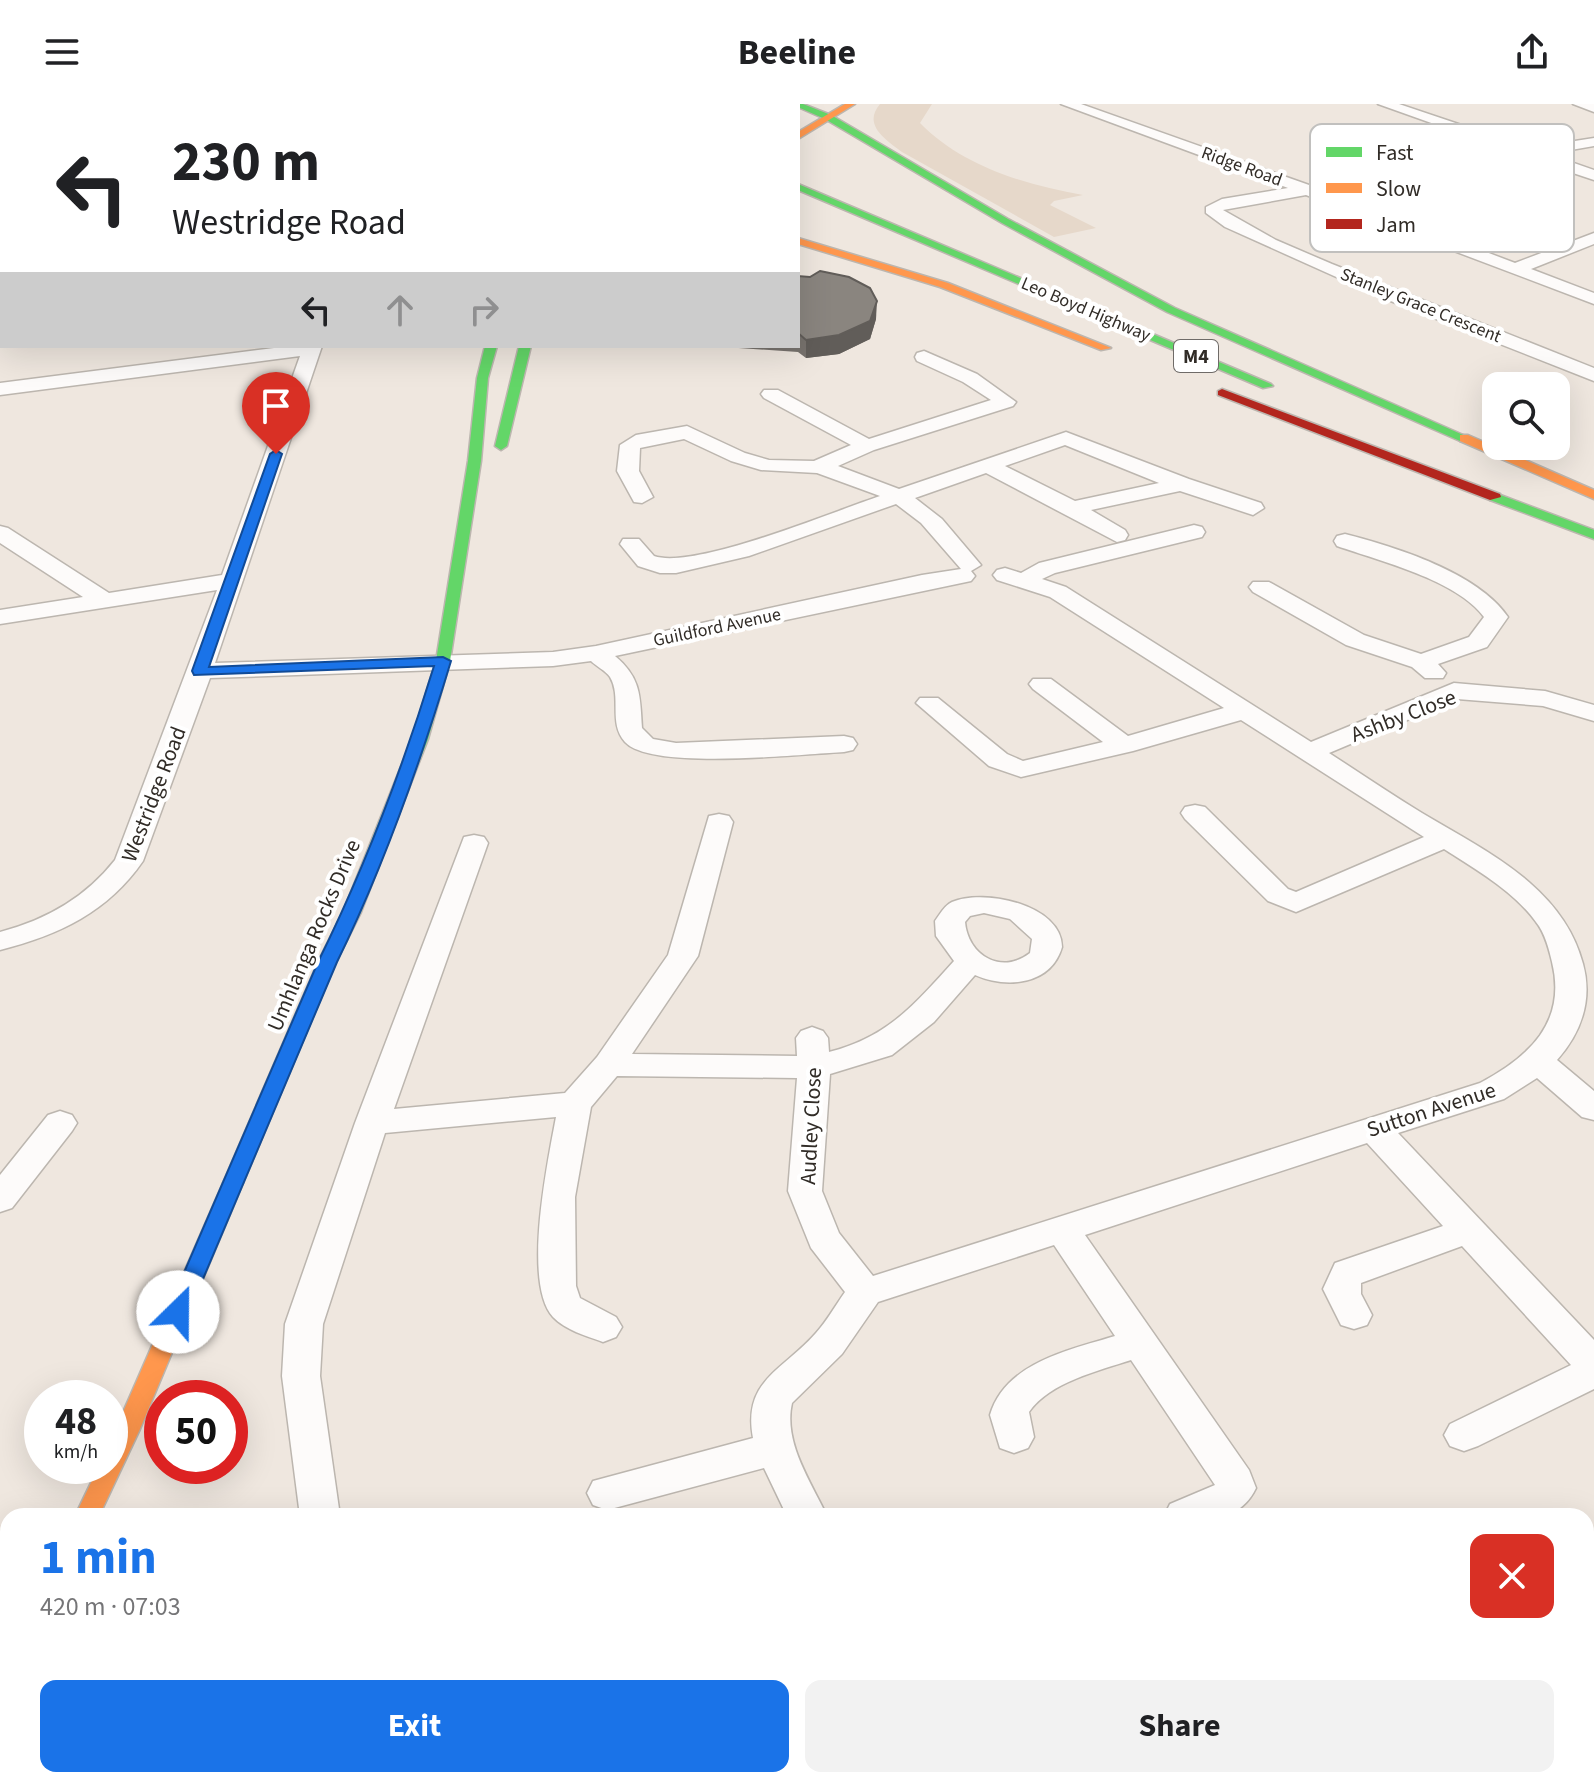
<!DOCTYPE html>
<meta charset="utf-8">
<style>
body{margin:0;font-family:"Source Sans 3",sans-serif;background:#f2f2f2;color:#202124;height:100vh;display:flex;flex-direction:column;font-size:30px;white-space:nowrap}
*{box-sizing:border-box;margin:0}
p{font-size:26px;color:#757577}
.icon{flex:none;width:44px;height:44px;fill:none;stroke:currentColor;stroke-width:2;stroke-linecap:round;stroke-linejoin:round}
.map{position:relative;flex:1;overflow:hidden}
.details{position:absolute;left:0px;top:1404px;width:1594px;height:280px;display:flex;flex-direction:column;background:#fff;border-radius:24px 24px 0 0;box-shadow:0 8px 32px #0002}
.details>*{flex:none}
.guide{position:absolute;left:0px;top:0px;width:800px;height:244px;box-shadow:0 8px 32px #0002;background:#fff;color:#202124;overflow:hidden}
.tools{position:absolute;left:1482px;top:268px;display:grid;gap:16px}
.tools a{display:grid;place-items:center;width:88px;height:88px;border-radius:16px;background:#fff;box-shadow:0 8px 32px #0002;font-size:40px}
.speed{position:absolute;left:24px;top:1276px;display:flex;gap:16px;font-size:40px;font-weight:700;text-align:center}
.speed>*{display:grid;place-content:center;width:104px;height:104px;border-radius:50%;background:#fff;box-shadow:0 8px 32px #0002;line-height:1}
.speed small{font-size:20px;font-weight:400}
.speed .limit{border:12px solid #d22;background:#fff;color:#111}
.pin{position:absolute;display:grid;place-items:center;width:68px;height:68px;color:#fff;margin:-82px -34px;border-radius:50% 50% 50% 0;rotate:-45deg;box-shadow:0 0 8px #0007}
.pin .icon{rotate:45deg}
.me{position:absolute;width:88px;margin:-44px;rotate:23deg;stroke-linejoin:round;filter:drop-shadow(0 0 6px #0008)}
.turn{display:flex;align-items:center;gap:28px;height:168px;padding:0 40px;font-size:36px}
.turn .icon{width:104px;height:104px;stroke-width:2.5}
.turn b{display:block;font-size:56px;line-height:68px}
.lanes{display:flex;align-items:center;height:76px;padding:0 40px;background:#0003;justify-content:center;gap:40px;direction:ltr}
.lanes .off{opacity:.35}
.round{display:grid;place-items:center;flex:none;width:84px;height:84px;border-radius:16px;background:#f2f2f2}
.headline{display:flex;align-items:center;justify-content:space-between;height:136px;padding:0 40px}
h1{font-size:48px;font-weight:700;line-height:60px;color:#1a73e8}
.button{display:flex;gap:16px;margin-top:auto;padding:16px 40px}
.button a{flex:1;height:92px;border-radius:16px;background:#1a73e8;color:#fff;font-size:32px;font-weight:700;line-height:92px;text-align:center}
.button a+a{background:#f2f2f2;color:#202124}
header{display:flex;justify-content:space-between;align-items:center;height:104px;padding:0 40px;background:#fff;font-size:36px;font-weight:700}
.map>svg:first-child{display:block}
.green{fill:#e6d8ca}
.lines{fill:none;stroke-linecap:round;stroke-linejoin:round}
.street-casing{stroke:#bcb6af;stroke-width:3}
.fast-casing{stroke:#bcb6af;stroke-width:3}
.slow-casing{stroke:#bcb6af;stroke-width:3}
.jam-casing{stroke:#bcb6af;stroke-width:3}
.street{fill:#fdfbfa;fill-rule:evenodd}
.fast{fill:#63d668;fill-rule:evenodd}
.slow{fill:#ff974d;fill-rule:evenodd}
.jam{fill:#b3261e;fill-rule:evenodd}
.wall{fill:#77726d}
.shaded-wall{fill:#615d59}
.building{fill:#8a857f;stroke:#615d59;stroke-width:2}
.route{fill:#1a73e8;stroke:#114b97;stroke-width:2}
.labels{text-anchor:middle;stroke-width:8;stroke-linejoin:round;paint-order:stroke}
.far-street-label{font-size:18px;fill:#312c27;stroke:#fff}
.shield{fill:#fff;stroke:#6f6b68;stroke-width:2}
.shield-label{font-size:20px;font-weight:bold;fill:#312c27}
.street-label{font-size:22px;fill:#312c27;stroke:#fff}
.key{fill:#fff;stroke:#c1c0be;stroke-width:2}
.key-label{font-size:22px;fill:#312c27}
</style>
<header><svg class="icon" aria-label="menu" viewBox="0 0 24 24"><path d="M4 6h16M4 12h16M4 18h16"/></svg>Beeline<svg class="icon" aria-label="share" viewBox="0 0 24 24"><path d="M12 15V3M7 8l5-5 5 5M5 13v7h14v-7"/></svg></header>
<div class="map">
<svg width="1594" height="1684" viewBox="0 0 1594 1684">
<rect width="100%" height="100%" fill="#efe7df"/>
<path class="green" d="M880,0H932L920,19C962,62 1025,81 1083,91L1054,97L1050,101L1096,124L1054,133L902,48C886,36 862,21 880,0Z
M1594,1647V1684H1517L1533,1676H1586V1650Z"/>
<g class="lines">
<g class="street-casing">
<path id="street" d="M190,0H204L205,2H191Z
M439,0H455L456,2H440Z
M1061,0H1081L1309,81L1510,47L1378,0H1399L1530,44L1594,34V42L1548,50L1594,66V76L1528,54L1326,87L1515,159L1594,129V140L1531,165L1594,189V200L1306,91L1223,106L1276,136L1332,160L1594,264V277L1383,194L1225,123L1206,109V103L1222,95L1288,84Z
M1573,0H1594V8Z
M0,164H2V183H0Z
M290,242H322L215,559L553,548L596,542L922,471L961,465L921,419L896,400L749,452L676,469H660L638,462L620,440L623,435H639L654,452C694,466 835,407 880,392L817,369L761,366L731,357L684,335L640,344L639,367L653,393L642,399L634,398L617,367L620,341L636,331L687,322L745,349L769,356L814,357L851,341L764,294L761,290L764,286H778L869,335L991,296L963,278L917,257L915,253L917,249L924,247L977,270L1016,298L1013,302L874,346L838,362L899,385L1066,328L1189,375L1261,399L1264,404L1253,411L1180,387L1091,406L1125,426L1128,431L1125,436L1117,438L986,369L915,394L942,415L981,461L971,467L975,472L971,477L615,552C641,574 640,591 642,624L653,635L676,639L844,632L853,634L857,640L853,646L844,648C802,650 651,667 625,638C608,619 622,593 610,573C606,567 596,562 591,557L553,562L210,574L143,757C108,808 59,831 0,846V828C46,816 86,793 115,756L217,486L0,520V506L83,493L0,439V422L8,424L109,489L222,471L300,252L0,291V279ZM1065,341L1159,379L1075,397L1005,362Z
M1194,421L1202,423L1205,428L1202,433L1055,469L1042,475L1066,483L1311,638L1454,579L1545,587L1594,601V617L1543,602L1457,595L1329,649C1360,669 1391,690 1422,709C1486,747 1563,783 1583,860C1593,896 1581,929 1557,956L1594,987V1016L1582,1013L1537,974L1504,995L1398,1029L1594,1236V1285L1478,1342L1464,1347L1450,1342L1444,1331L1450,1320L1571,1261L1462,1142L1361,1179V1190L1372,1211L1367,1221L1354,1225L1341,1221L1323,1185L1335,1159L1443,1122L1367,1039L1085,1131L1249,1366L1256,1384C1237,1423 1202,1412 1164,1412L1170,1400L1215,1381L1131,1256C1098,1267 1050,1278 1029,1308L1034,1333L1028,1344L1014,1349L1000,1344L990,1311C1005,1259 1069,1246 1115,1232L1054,1141L878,1198L842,1250L792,1299C783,1338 811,1378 827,1412H787L764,1364L607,1406L593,1401L587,1389L593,1377L753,1334C742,1276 784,1266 816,1229C827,1217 835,1202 845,1188L811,1144L788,1087L797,974L617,972L591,1003L575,1093L576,1182L580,1194L616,1213L622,1223L616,1233L603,1238C587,1232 565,1226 553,1213C522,1179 548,1056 556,1013L385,1029L323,1220L320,1272L340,1412H300L282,1272L285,1220L355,1019L464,733L474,731L484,733L488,739L394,1005L565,989L597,953L668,851L709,712L719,710L729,712L733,718L698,852L632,950L797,952L796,934L801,927L812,923L823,927L828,934L829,948C888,933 914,901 954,857L936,832L935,817C940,810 945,801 952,798C984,784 1062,801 1062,843C1051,881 1007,885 975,871L934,918L892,951L830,970L822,1087L839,1129L873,1172L1480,979C1529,953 1567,918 1552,858C1549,845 1545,829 1536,818C1514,787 1475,765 1444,745L1296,808L1268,797L1185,715L1181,709L1185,703L1195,701L1205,703L1288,785L1296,788L1424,733L1241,616L1133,647L1021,673L989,662L916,599L920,594H938L1007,650L1023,657L1103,638L1033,585L1029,580L1033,575H1051L1128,632L1224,604L1050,493L997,476L993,471L997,466L1005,464L1021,469L1039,459ZM984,809L1010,815L1032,835L1030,849C1002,871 968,852 965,818L970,812Z
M1345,430C1396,443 1478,469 1508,513L1487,543L1438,560L1446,569L1443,574H1425L1412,563L1346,541L1253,488L1249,483L1253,478H1269L1364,531L1421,550L1469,533L1484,513C1457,476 1380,457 1337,442L1334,437L1337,432Z
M60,1007L72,1011L77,1019L72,1027L12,1104L0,1108V1071L48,1011Z
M332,1676H378L379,1684H333Z"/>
</g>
<g class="fast-casing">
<path id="fast" d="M551,0H560L561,2H552Z
M608,0H618L619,2H609Z
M646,0H658L659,2H648Z
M791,0H803L831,11L1008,115L1175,204L1470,334L1460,337L1167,208L1002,119L825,15Z
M798,80L1271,280L1273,282L1263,284L798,86Z
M485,242H497L488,274L481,357L450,557L428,635L361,808L336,858L243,1079L240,1084H226L223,1079L318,858L343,808L412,635L436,557L468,357L477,274Z
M519,242H531L507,342L501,346L495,342Z
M1495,389L1594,426V435L1490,396L1489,393Z
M8,1533V1565L0,1568V1536Z"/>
</g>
<g class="slow-casing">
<path id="slow" d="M845,0H855L798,35V28Z
M798,134L948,179L1111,244L1101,246L940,183L798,140Z
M1460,331H1468L1594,386V395L1460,337Z
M233,1072L240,1074L243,1079L140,1325L99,1412H75L99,1362H110V1338L223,1079L226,1074Z"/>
</g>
<g class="jam-casing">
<path id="jam" d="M1222,285L1500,390L1501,393L1490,396L1218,291V287Z
M8,1579V1611L0,1614V1582Z"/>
</g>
<use href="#street" class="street"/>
<use href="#fast" class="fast"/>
<use href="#slow" class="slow"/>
<use href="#jam" class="jam"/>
</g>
<path class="wall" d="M798,172L876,215L870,235L839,250L806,254L798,248L724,243L723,242H798Z"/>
<path class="shaded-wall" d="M877,197L876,215L870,235L839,250L806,254V236Z"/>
<path class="building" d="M820,167L849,173L870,184L877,197L870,217L839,231L806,236L798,229V172L810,173Z"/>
<path class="route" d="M276,346L282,350L209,563L443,553L451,557C420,660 384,762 337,858L189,1208L186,1214L178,1216L170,1214L167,1208L318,858C365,763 403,663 434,562L194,571L192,567L270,350Z"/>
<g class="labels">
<g class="far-street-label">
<text transform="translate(1242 62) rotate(20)" y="6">Ridge Road</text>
<text transform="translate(1421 201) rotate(22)" y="6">Stanley Grace Crescent</text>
<text transform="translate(1086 205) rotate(23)" y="6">Leo Boyd Highway</text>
<text transform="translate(717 523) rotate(-12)" y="6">Guildford Avenue</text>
</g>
<rect class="shield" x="1174" y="236" width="44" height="32" rx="6"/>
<g class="shield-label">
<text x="1196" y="259">M4</text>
</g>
<g class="street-label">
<text transform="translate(1403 611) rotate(-21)" y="8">Ashby Close</text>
<text transform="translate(153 690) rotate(-69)" y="8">Westridge Road</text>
<text transform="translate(313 831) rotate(-67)" y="8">Umhlanga Rocks Drive</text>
<text transform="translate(1431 1005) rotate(-18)" y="8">Sutton Avenue</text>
<text transform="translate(810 1022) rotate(-87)" y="8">Audley Close</text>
</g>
</g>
<rect x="1310" y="20" width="264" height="128" rx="12" class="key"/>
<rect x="1326" y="43" width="36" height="10" fill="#63d668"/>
<rect x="1326" y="79" width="36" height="10" fill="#ff974d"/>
<rect x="1326" y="115" width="36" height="10" fill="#b3261e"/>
<g class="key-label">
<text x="1376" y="56">Fast</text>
<text x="1376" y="92">Slow</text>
<text x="1376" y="128">Jam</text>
</g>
</svg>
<div class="tools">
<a><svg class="icon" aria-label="search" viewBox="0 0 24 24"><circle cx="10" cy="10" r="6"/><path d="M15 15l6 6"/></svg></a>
</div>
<div class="speed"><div>48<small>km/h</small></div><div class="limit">50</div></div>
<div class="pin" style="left:276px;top:350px;background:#d93025"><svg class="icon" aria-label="arrive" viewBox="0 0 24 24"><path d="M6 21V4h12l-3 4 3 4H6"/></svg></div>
<svg class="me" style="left:178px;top:1208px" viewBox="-20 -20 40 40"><circle r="19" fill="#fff"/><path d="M0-13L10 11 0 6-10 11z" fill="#1a73e8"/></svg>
<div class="guide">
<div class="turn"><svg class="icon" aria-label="left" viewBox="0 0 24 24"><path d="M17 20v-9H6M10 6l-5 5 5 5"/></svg><div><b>230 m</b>Westridge Road</div></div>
<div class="lanes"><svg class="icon" aria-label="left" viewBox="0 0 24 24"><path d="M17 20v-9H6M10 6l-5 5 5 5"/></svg><svg class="icon off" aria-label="ahead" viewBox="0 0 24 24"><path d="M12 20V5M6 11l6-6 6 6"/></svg><svg class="icon off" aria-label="right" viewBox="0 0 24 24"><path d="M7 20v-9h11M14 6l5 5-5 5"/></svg></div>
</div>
<section class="details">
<div class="headline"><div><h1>1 min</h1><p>420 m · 07:03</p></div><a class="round" style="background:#d93025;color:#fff"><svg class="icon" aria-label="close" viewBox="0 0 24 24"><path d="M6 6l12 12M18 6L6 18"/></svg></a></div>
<div class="button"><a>Exit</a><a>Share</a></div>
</section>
</div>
